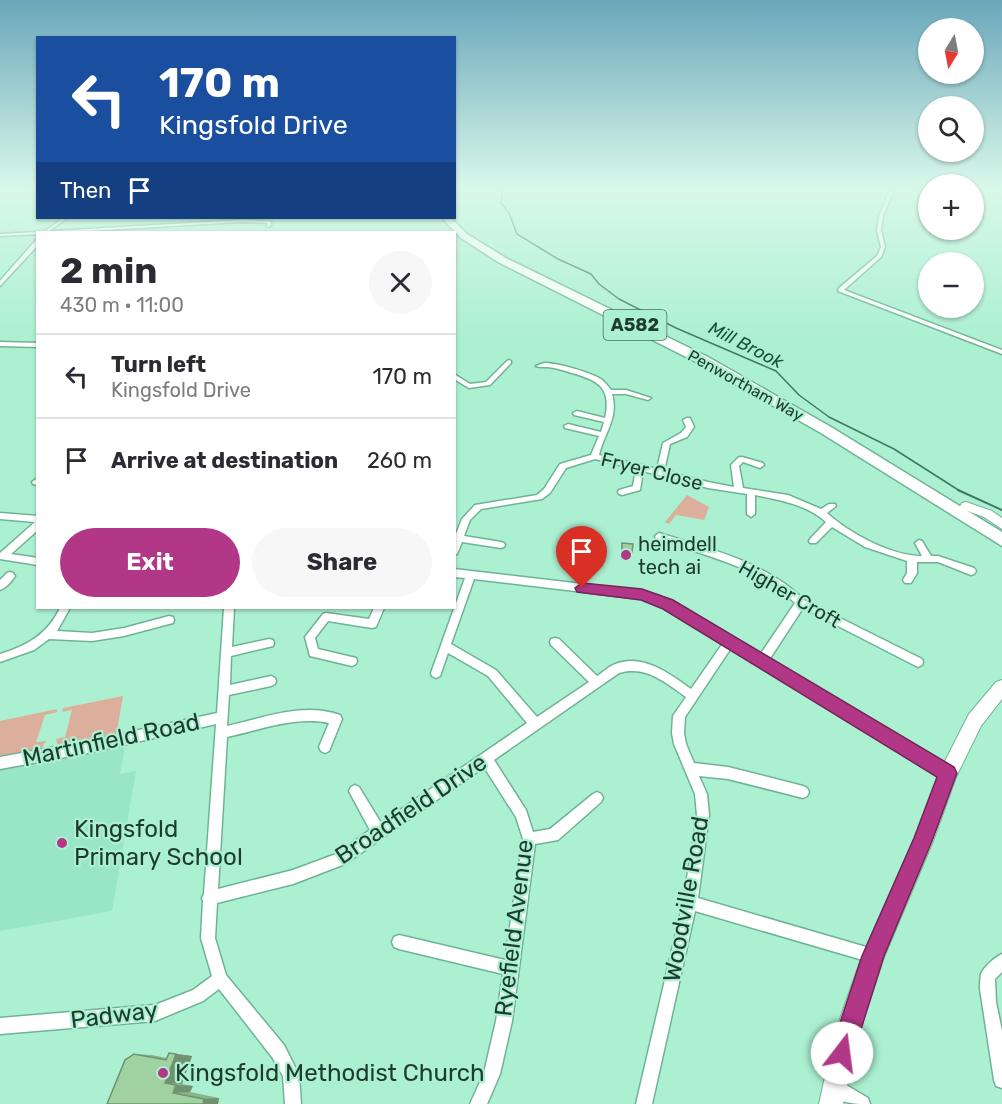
<!DOCTYPE html>
<meta charset="utf-8">
<style>
body{margin:0;font-family:Rubik,sans-serif;background:#f7f7f7;color:#2b2b33;height:100vh;display:flex;flex-direction:column;font-size:22px;white-space:nowrap}
*{box-sizing:border-box;margin:0}
p{font-size:20px;color:#7c7c81}
.icon{flex:none;width:33px;height:33px;fill:none;stroke:currentColor;stroke-width:2;stroke-linecap:round;stroke-linejoin:round}
.map{position:relative;flex:1;overflow:hidden}
.side{position:absolute;left:36px;top:231px;width:420px;height:378px;display:flex;flex-direction:column;background:#fff;border-radius:0px;box-shadow:0 2px 4px #0004}
.side>*{flex:none}
.banner{position:absolute;left:36px;top:36px;width:420px;height:183px;border-radius:0px;box-shadow:0 2px 4px #0004;background:#1a4fa0;color:#fff;overflow:hidden}
.needle{width:39px;rotate:190deg}
.fabs{position:absolute;left:918px;top:18px;display:grid;gap:12px}
.fabs a{display:grid;place-items:center;width:66px;height:66px;border-radius:50%;background:#fff;box-shadow:0 2px 4px #0004;font-size:30px}
.pin{position:absolute;display:grid;place-items:center;width:51px;height:51px;color:#fff;margin:-62px -26px;border-radius:50% 50% 50% 0;rotate:-45deg;box-shadow:0 0 6px #0007}
.pin .icon{rotate:45deg}
.me{position:absolute;width:66px;margin:-33px;rotate:15deg;stroke-linejoin:round;filter:drop-shadow(0 0 4px #0008)}
.turn{display:flex;align-items:center;gap:21px;height:126px;padding:0 24px;font-size:27px}
.turn .icon{width:78px;height:78px;stroke-width:2.5}
.turn b{display:block;font-size:42px;line-height:51px}
.then{display:flex;align-items:center;height:57px;padding:0 24px;background:#0003;gap:12px;font-size:22px}
.round{display:grid;place-items:center;flex:none;width:63px;height:63px;border-radius:32px;background:#f7f7f7}
.head{display:flex;align-items:center;justify-content:space-between;height:102px;padding:0 24px}
h1{font-size:36px;font-weight:700;line-height:45px}
.primary-button{display:flex;gap:12px;margin-top:auto;padding:12px 24px}
.primary-button a{flex:1;height:69px;border-radius:36px;background:#b33787;color:#fff;font-size:24px;font-weight:700;line-height:69px;text-align:center}
.primary-button a+a{background:#f7f7f7;color:#2b2b33}
ul{padding:0;list-style:none}
li{display:flex;align-items:center;gap:18px;height:84px;padding:0 24px;border-top:2px solid #e1e1e2}
li div{flex:1}
li b{display:block;font-size:22px}
li em{font-style:normal}
.map>svg:first-child{display:block}
.built{fill:#98e6c5}
.green{fill:#dcaf9c}
.lines{fill:none;stroke-linecap:round;stroke-linejoin:round}
.stream-far1{stroke:#3f7961;stroke-width:1.5}
.stream{stroke:#3f7961;stroke-width:2}
.street-casing{stroke:#6fb396;stroke-width:3}
.secondary-casing{stroke:#6fb396;stroke-width:2}
.highway-casing{stroke:#6fb396;stroke-width:3}
.street{fill:#fff;fill-rule:evenodd}
.secondary{fill:#fff;fill-rule:evenodd}
.highway{fill:#fff;fill-rule:evenodd}
.wall{fill:#8ab48a}
.shaded-wall{fill:#709270}
.building{fill:#a0d1a0;stroke:#709270;stroke-width:1.5}
.route{fill:#b33787;stroke:#742458;stroke-width:1.5}
.poi-dot{fill:#b33787;stroke:#abf0d1;stroke-width:2}
.labels{text-anchor:middle;stroke-width:4.5;stroke-linejoin:round;paint-order:stroke}
.far-street-label{font-size:16px;fill:#1e3b2f;stroke:#abf0d1}
.shield{fill:#abf0d1;stroke:#487160;stroke-width:1.5}
.shield-label{font-size:18px;font-weight:bold;fill:#1e3b2f}
.far-water-label{font-size:18px;font-style:italic;fill:#19523d;stroke:#abf0d1}
.street-label{font-size:20px;fill:#1e3b2f;stroke:#abf0d1}
.poi-label{font-size:20px;fill:#1e3b2f;stroke:#abf0d1;text-anchor:start}
.near-street-label{font-size:24px;fill:#1e3b2f;stroke:#abf0d1}
.near-poi-label{font-size:24px;fill:#1e3b2f;stroke:#abf0d1;text-anchor:start}
</style>
<div class="map">
<svg width="1002" height="1104" viewBox="0 0 1002 1104">
<rect width="100%" height="100%" fill="#abf0d1"/>
<path class="built" d="M125,747L120,774L136,771L112,911L0,931V770Z"/>
<path class="green" d="M687,495L709,507L704,520L676,515L669,524L665,522Z
M123,696L116,736L58,747L56,739L65,737L72,710L62,712L63,708Z
M57,709V712L45,715L36,742L46,741L40,751L0,759V721Z"/>
<g class="lines">
<path class="stream-far1" d="M503,189L501,203L509,213L517,234L558,259L591,274L599,284L619,299L676,328L776,371L799,395L829,417L894,449L960,491"/>
<path class="stream" d="M958,490L1002,510"/>
<g class="street-casing">
<path id="street" d="M891,187H895L883,216L881,230L885,247L881,257L844,290L1002,350V354L838,291L839,288L877,256L881,247L877,230L879,216Z
M63,218H67L48,232H44Z
M241,220L269,221L271,222V226L267,227V223L241,222L69,232H52L54,231Z
M38,232H40H38V234L0,236V234Z
M36,240H38V245L0,286V281Z
M0,342L38,343V347L0,346Z
M509,360L511,361V363L490,385L469,388L454,379V374L470,384L486,382L507,361Z
M544,363C558,363 589,372 601,379C605,382 608,386 611,390H626L651,398L648,400L626,394H612C619,418 604,433 599,455L657,469L663,443L681,433L686,427L683,420L687,418H690L694,427L687,437L670,444L664,471L708,482L734,487L731,465L739,457H742L763,463L764,465L760,468L743,462L739,466L743,488L788,495L821,509L829,504H835L836,506L827,513C849,533 891,556 922,556L915,543L919,540L922,541L931,556H938L974,568L976,571L974,574L971,575L938,562H917V573L911,583H905L903,580L907,573V561L865,547L832,527L816,543H810L809,541L810,539L826,522C806,504 780,500 755,495V514L751,517L747,514V494L708,488L643,471L640,490L622,495L619,494L618,492L619,490L633,486L636,469L595,459L566,468L550,493L542,499L481,509L470,520L464,536L501,542L504,543L505,545L504,547L501,548L462,542L457,554L454,555V539L462,519L475,505L537,495L544,489L560,464L591,455L599,436L565,428L564,426L568,424L601,432L604,422L574,415L573,413L577,411L605,418C612,388 598,380 572,373C566,371 560,369 554,368C547,366 541,368 536,366Z
M36,479H38V485L33,484L32,482Z
M0,513L38,516V530L11,554L38,558V565L0,559V553L35,522L0,519Z
M659,533C708,548 768,563 804,600L922,659L923,662L922,665L918,667L914,665L803,608L769,660L952,769L954,773L952,777L948,779L731,648L685,717L684,733L686,744L694,763L728,767L803,786L807,788L809,792L807,796L803,798L728,779L699,776L707,794L709,815L698,898L873,949L878,951L880,956L878,961L873,963L695,911L652,1104H636L683,903L697,815L695,794L674,744L672,733L673,716L686,697C665,682 645,665 619,673L494,760L526,810L533,832L550,829L593,794L597,792L601,794L603,798L601,802L558,840L535,844L512,1021L500,1074L487,1104H470L484,1073L496,1021L503,974L399,949L394,947L392,942L394,937L399,935L505,960L523,839L516,817L484,767L345,864L293,884L217,903L215,938L226,975L284,1045L299,1075L301,1104H285L283,1076L272,1057L219,989L203,1001L155,1021L0,1034V1018L155,1005L193,990L212,976L201,938L203,901L202,898L204,894L216,724L88,753L0,769V757L88,741L217,713L224,608H234L232,647L269,639L273,640L274,643L273,646L269,647L231,656L230,685L271,676L275,678L276,681L275,684L271,686L229,695L227,726C263,718 303,702 340,715L342,719L329,751L325,753L321,751L319,747L329,723C295,716 260,730 227,737L218,889L293,870L336,854L370,830L351,795L349,791L351,787L355,785L359,787L381,823L527,723L488,676L448,653L440,676L436,678L432,676L431,673L465,578L454,577V569L642,591L660,596L729,637L734,638L735,640L760,655L795,603C759,566 703,556 656,538L655,536ZM474,579L642,599L654,602L723,643L691,689C669,673 641,652 613,665C607,668 602,673 597,676L559,639L555,638L551,639L550,642L551,645L589,682L537,717L496,670L451,644Z
M10,572L13,573L15,576C12,581 6,588 0,590V580L7,573Z
M60,608H70L57,631L92,633L124,628L169,616L173,617L174,620L173,623L169,624L124,636L92,641L49,639L34,650L0,662V654C27,646 48,634 60,608Z
M374,608H384L376,627L372,628L328,621L315,638L318,649L356,658L357,661L356,664L352,666L310,656L305,637L323,614L326,613L369,619Z
M1002,954V972L995,979L996,1002L1002,1031V1088L996,1086L994,1080L980,989C980,985 980,979 981,974C984,967 995,957 1002,954Z
M836,1079L868,1098L870,1104C854,1104 835,1104 828,1087L830,1081Z"/>
</g>
<g class="secondary-casing">
<path id="secondary" d="M966,502L992,511L1002,518V529L984,517L962,509L960,506L962,503Z
M1002,680V699L981,726L956,777L933,841L884,957L858,1036L843,1104H819L834,1036L862,956L915,838L942,767L969,714L996,682Z"/>
</g>
<g class="highway-casing">
<path id="highway" d="M442,218H451L467,234L506,258L708,357L831,427L1002,532V546L821,433L698,363L498,262L461,238Z"/>
</g>
<use href="#street" class="street"/>
<use href="#secondary" class="secondary"/>
<use href="#highway" class="highway"/>
</g>
<path class="wall" d="M622,543L632,552L630,560L620,559Z
M169,1053L192,1056L182,1084L193,1086L190,1092L219,1098L218,1104H107L134,1054L152,1055L167,1058Z"/>
<path class="shaded-wall" d="M176,1054L192,1056L182,1084L165,1083Z
M176,1085L193,1086L190,1092L173,1093Z
M219,1098L218,1104H203L204,1099Z"/>
<path class="building" d="M622,543L633,544L632,552L622,551Z
M169,1053L176,1054L165,1083L176,1085L173,1093L204,1099L203,1104H107L125,1060L134,1054L166,1060Z"/>
<linearGradient id="sky" x2="0" y2="1"><stop stop-color="#6aa7bb"/><stop offset="0.55" stop-color="#d9f8ea"/><stop offset="1" stop-color="#d9f8ea" stop-opacity="0"/></linearGradient>
<rect width="1002" height="341" fill="url(#sky)"/>
<path class="route" d="M582,583L642,589L673,600L954,767L957,773L932,841L884,956L851,1061L842,1065L834,1061L830,1053L862,956L914,838L937,777L663,609L641,600L577,592L575,588Z"/>
<g class="poi-dot">
<circle cx="626" cy="555" r="6"/>
<circle cx="62" cy="843" r="6"/>
<circle cx="163" cy="1073" r="6"/>
</g>
<g class="labels">
<g class="far-street-label">
<text transform="translate(746 385) rotate(29)" y="6">Penwortham Way</text>
</g>
<rect class="shield" x="603.5" y="310" width="63" height="30" rx="4.5"/>
<g class="shield-label">
<text x="635" y="331">A582</text>
</g>
<g class="far-water-label">
<text transform="translate(746 345) rotate(27)" y="6">Mill Brook</text>
</g>
<g class="street-label">
<text transform="translate(652 471) rotate(14)" y="7">Fryer Close</text>
<text transform="translate(790 594) rotate(30)" y="7">Higher Croft</text>
</g>
<g class="poi-label">
<text x="638" y="551">heimdell<tspan x="638" dy="23">tech ai</tspan></text>
</g>
<g class="near-street-label">
<text transform="translate(111 740) rotate(-12)" y="8">Martinfield Road</text>
<text transform="translate(411 809) rotate(-34)" y="8">Broadfield Drive</text>
<text transform="translate(686 899) rotate(-80)" y="8">Woodville Road</text>
<text transform="translate(514 928) rotate(-83)" y="8">Ryefield Avenue</text>
<text transform="translate(114 1015) rotate(-7)" y="8">Padway</text>
</g>
<g class="near-poi-label">
<text x="74" y="837">Kingsfold<tspan x="74" dy="28">Primary School</tspan></text>
<text x="175" y="1081">Kingsfold Methodist Church</text>
</g>
</g>
</svg>
<div class="fabs">
<a><svg class="needle" viewBox="-14 -14 28 28"><path d="M0-13l5 13h-10z" fill="#e53935"/><path d="M0 13l5-13h-10z" fill="#7c7c81"/></svg></a>
<a><svg class="icon" aria-label="search" viewBox="0 0 24 24"><circle cx="10" cy="10" r="6"/><path d="M15 15l6 6"/></svg></a>
<a>+</a>
<a>−</a>
</div>
<div class="pin" style="left:582px;top:588px;background:#d93025"><svg class="icon" aria-label="arrive" viewBox="0 0 24 24"><path d="M6 21V4h12l-3 4 3 4H6"/></svg></div>
<svg class="me" style="left:842px;top:1053px" viewBox="-20 -20 40 40"><circle r="19" fill="#fff"/><path d="M0-13L10 11 0 6-10 11z" fill="#b33787"/></svg>
<div class="banner">
<div class="turn"><svg class="icon" aria-label="left" viewBox="0 0 24 24"><path d="M17 20v-9H6M10 6l-5 5 5 5"/></svg><div><b>170 m</b>Kingsfold Drive</div></div>
<div class="then">Then<svg class="icon" aria-label="arrive" viewBox="0 0 24 24"><path d="M6 21V4h12l-3 4 3 4H6"/></svg></div>
</div>
<section class="side">
<div class="head"><div><h1>2 min</h1><p>430 m · 11:00</p></div><a class="round"><svg class="icon" aria-label="close" viewBox="0 0 24 24"><path d="M6 6l12 12M18 6L6 18"/></svg></a></div>
<ul>
<li><svg class="icon" aria-label="left" viewBox="0 0 24 24"><path d="M17 20v-9H6M10 6l-5 5 5 5"/></svg><div><b>Turn left</b><p>Kingsfold Drive</p></div><em>170 m</em></li>
<li><svg class="icon" aria-label="arrive" viewBox="0 0 24 24"><path d="M6 21V4h12l-3 4 3 4H6"/></svg><div><b>Arrive at destination</b></div><em>260 m</em></li>
</ul>
<div class="primary-button"><a>Exit</a><a>Share</a></div>
</section>
</div>
